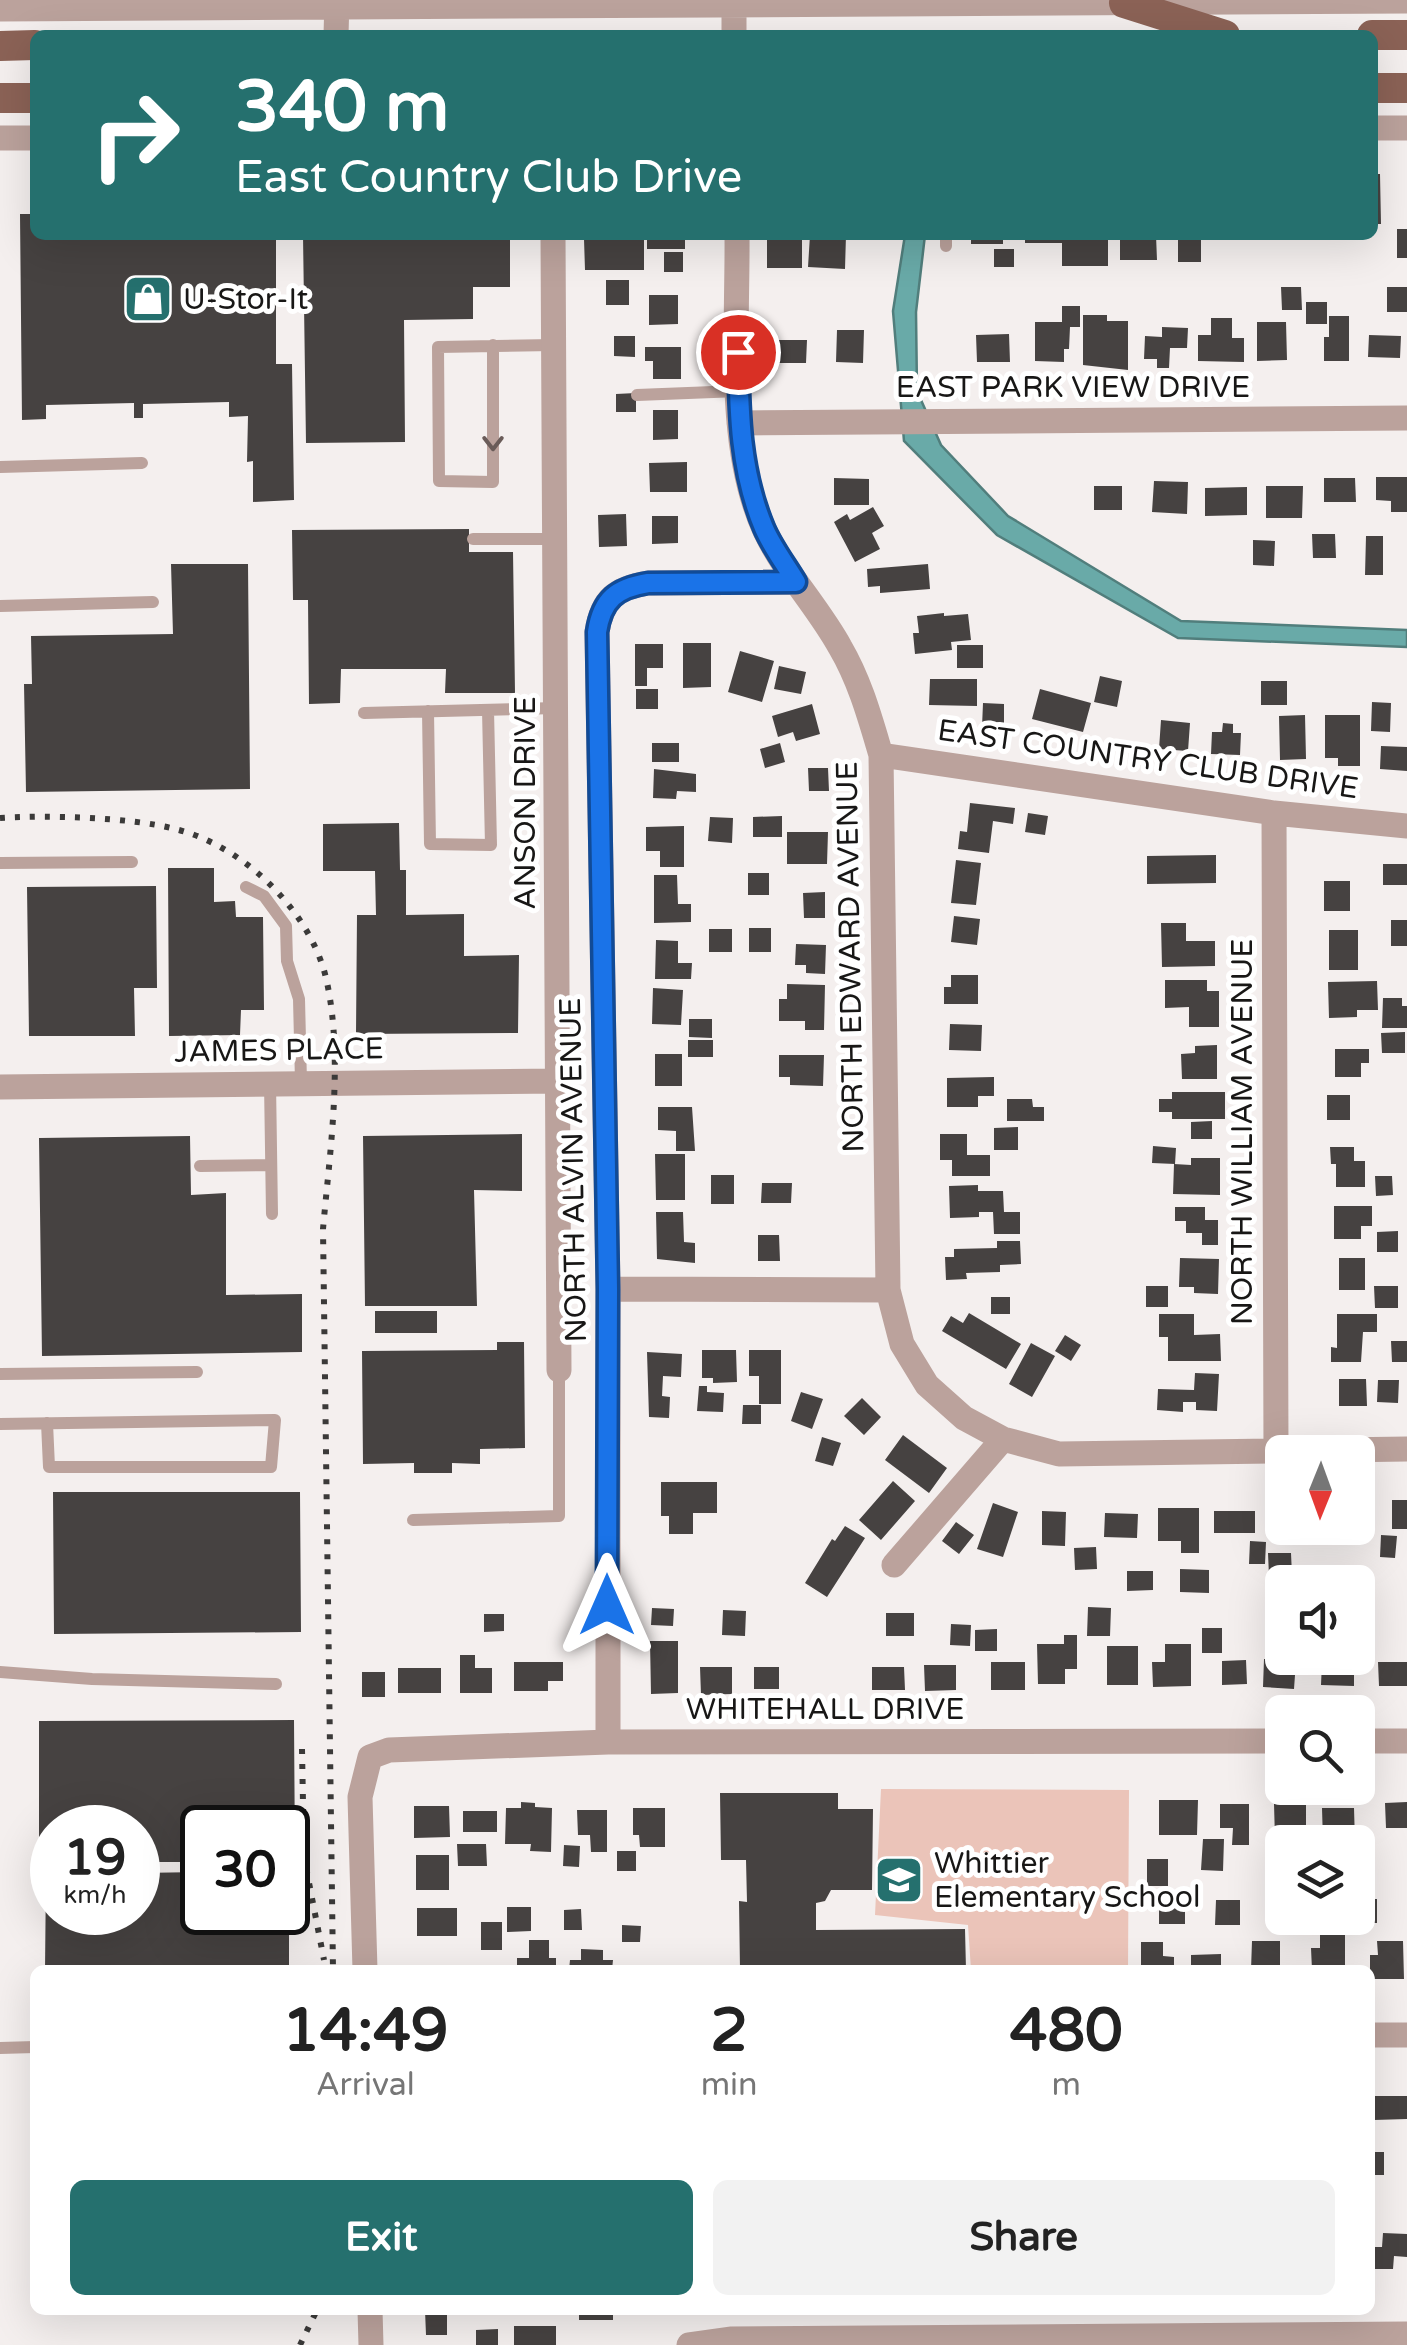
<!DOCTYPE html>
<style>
body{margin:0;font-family:"Varela Round",sans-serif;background:#f2f2f2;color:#222;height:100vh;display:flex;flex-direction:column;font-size:38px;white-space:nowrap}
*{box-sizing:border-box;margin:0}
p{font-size:32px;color:#767676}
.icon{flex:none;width:55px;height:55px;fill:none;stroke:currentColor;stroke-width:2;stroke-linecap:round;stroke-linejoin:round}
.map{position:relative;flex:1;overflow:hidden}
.drawer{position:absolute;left:30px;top:1965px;width:1345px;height:350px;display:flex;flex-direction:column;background:#fff;border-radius:15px;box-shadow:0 10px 40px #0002}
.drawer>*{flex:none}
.hud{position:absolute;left:30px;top:30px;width:1348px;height:210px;border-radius:15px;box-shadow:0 10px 40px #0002;background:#25706e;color:#fff;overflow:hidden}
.needle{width:65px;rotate:181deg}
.controls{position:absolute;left:1265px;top:1435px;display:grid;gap:20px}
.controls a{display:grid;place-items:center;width:110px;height:110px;border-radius:15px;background:#fff;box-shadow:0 10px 40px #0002;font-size:50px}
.speed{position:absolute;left:30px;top:1805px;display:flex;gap:20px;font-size:50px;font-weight:700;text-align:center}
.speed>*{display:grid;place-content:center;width:130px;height:130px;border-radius:50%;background:#fff;box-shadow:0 10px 40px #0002;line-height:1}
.speed small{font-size:25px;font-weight:400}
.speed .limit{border:5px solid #111;border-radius:15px;background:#fff;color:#111}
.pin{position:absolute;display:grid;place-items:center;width:85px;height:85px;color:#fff;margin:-42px;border:5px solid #fff;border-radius:50%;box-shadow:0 2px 10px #0007}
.me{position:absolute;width:110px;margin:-55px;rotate:0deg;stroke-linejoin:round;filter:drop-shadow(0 0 8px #0008)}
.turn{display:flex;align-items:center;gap:35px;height:210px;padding:0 40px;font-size:45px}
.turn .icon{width:130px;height:130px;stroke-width:2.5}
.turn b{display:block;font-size:70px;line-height:85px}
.eta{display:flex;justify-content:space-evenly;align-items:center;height:170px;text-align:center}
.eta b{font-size:60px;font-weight:700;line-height:70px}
.action{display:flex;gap:20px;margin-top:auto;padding:20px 40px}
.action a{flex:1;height:115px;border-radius:15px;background:#25706e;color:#fff;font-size:40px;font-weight:700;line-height:115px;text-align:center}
.action a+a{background:#f2f2f2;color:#222}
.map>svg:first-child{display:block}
.green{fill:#ebc4b9}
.water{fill:#69aaa8;stroke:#517e7c;stroke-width:2.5}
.building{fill:#464241}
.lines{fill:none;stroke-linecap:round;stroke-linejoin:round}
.lane{stroke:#bba29c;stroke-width:12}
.street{stroke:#bba29c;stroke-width:25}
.primary{stroke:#8b6256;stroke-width:30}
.rail{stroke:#3b3a39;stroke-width:6;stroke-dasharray:5 10;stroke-linecap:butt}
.oneway{stroke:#6a5c59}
.route-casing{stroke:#114b97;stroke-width:25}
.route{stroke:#1a73e8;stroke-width:18}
.labels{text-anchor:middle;stroke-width:10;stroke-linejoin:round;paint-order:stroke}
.poi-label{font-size:30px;fill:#181716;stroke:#fff;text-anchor:start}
.street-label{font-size:30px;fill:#181716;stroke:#fff}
</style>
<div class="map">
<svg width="1407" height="2345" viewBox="0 0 1407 2345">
<rect width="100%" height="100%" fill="#f4efee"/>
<path class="green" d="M881,1789L1129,1790L1128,1970H971L968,1925L875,1915Z"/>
<path class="water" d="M905,235H925L916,312L917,391L941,445L1008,516L1181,621L1407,630V647L1178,638L997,535L904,441L893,311Z"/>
<path class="building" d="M1372,174H1380L1381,224H1372Z
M20,214H35V235H276V364H292L294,500L253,502V461L247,462L248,416L229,417V402L143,404V418H134V403L46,405V419L22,420Z
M1397,229H1407V258H1397Z
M303,235H510V287H473V319L404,320L405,442L306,443Z
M612,235H644V270H585L584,239H612Z
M647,235H685V249H647Z
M767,235H802V268H767Z
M810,235H846L845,269L808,267Z
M971,235H1003V244H971Z
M1025,235L1108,236V266H1062V243H1025Z
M1120,235H1156L1157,260H1120Z
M1178,235H1201V262H1178Z
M994,249H1014V267H994Z
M664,252H683V272H664Z
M606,280H629V305H606Z
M1281,287H1301L1302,310H1282Z
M1387,287H1407V312H1387Z
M649,295H678V324L649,325Z
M1306,302H1327V324H1306Z
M1062,306H1080V327H1070L1069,349H1064V362L1035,361V322H1062Z
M1083,315H1107V321H1128V370L1083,365Z
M1329,316H1349V361H1324V337H1329Z
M1211,318H1232V338H1244V362L1198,361V335H1211Z
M1257,322H1286L1287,360L1257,361Z
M1162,327L1188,328L1187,348H1170L1169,368H1157V359H1144L1145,336L1162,337Z
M837,330H864L863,363L836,362Z
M1009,334L1010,362H977L976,335Z
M1369,335L1401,336L1400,358L1368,357Z
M614,336H635V357L614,356Z
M774,340H807L806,363H774Z
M645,347H681V379H653V361H645Z
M636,393V412H616V394Z
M653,410H678V439L653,440Z
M687,462V492H650L649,463Z
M1376,477H1407V512H1391V501L1376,500Z
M834,478L869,479V505H834Z
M1324,478H1355L1356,502H1324Z
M1154,481L1188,482L1187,514L1152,512Z
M1094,486H1122V510H1094Z
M1266,486H1303L1302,518H1266Z
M1247,487V515L1205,516V488Z
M873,507L884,526L872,533L880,549L855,562L834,522L847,514L850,520Z
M626,514L627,546L599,547L598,515Z
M652,516H678V543L652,544Z
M469,529V552H513L515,693H445L446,669H341L340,703L309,704L308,600H293L292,530Z
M1312,534H1335L1336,558H1313Z
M1366,536H1383V575H1365Z
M1253,540L1275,541L1274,566L1253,565Z
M171,564H248L250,789L26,792L24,684H32L31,636L173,634Z
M928,564L930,589L880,593V586L868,587L867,569Z
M944,613V616L968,614L971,640L951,642L952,650L915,654L913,633H919L917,616Z
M683,643H711V687L683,688Z
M635,644H663V668H647V686H635Z
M957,645H983V668H957Z
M740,651L774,661L762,702L728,692Z
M779,666L806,672L801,694L774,689Z
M1100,676L1122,681L1117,707L1094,702Z
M930,679H977V706L929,705Z
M1261,681H1287V705H1261Z
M636,689H658V709H636Z
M1040,689L1091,703L1083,732L1032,719Z
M1372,702L1391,703L1390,732L1371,731Z
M983,703L1004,704V728L982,727Z
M812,704L820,734L796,741L793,732L778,737L772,716Z
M1305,715L1306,759L1280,760L1279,716Z
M1325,715H1360V766H1338V758H1325Z
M1161,720L1190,723L1188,751L1159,749Z
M1223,723L1233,724V733H1241L1240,755L1211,754L1212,732H1222Z
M652,743H679V762H652Z
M780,743L785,762L765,768L760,749Z
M1381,746L1407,747V771L1380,769Z
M808,768H828L829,791H809Z
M654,769L696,774V792L677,791L676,799L653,798Z
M970,803L1015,808L1013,824L993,821L989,853L958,849L960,831L967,832Z
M1028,813L1048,816L1045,835L1025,832Z
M782,816V837H753V817Z
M710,817L733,818L732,843L708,841Z
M399,823L400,870H406V915L464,914V956L519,955L518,1033L356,1034L357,915H376L375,871H323V824Z
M684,826V867H660V851H646V827Z
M787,832H828L827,864H787Z
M1216,855V883L1147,884V856Z
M956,860L981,863L976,905L951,903Z
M1383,864H1407V885H1383Z
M168,868H214V902L235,901L236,917H263L264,1010H241L240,1035L169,1036Z
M748,873H769V895H748Z
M654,875H677L678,904H691V922L654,923Z
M1324,881H1350V911H1324Z
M156,886L157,988H134L135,1036H29L27,887Z
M825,892V918H804L803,893Z
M954,916L980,919L977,945L951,942Z
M1391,920H1407V946H1391Z
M1161,923H1186V941H1215V966L1162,967Z
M749,928H771V952H749Z
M709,929H732V952H709Z
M1329,930H1358V970H1329Z
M656,940L678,941V963H692L691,979H655Z
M796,944L826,945L825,974L806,973V965H795Z
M951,975H978V1004H944V987H951Z
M1165,980H1207V991H1219V1027H1189V1007L1165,1008Z
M1377,981L1378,1010H1357V1017L1329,1018L1328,982Z
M787,984L825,985L824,1030H805V1021H779V999H787Z
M653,988L683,990L681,1025L652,1024Z
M1383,998H1402V1006H1407V1028H1382Z
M689,1019H712V1038L689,1037Z
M950,1024L982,1025L981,1051L949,1050Z
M1405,1032V1053H1382L1381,1033Z
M688,1040H713V1057H688Z
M1217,1045V1079H1182L1181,1054L1195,1053V1046Z
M1335,1049H1369V1063H1361V1077H1335Z
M655,1054H682V1086H655Z
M779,1055H824L823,1086L790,1085V1077H779Z
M994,1077V1096H978V1107H947V1078Z
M1172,1092H1225V1119H1172V1112H1159V1099H1172Z
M1327,1095H1350V1120H1327Z
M1007,1099H1032L1033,1107H1044V1121H1007Z
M658,1107H692L695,1151H676V1131L658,1130Z
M1212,1121V1139H1191V1122Z
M1018,1127V1150H994V1128Z
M522,1134V1191L474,1190L477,1306H365L363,1136Z
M940,1134H967V1155H990V1176H952V1160H940Z
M190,1136L191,1195L226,1193V1295L302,1294V1352L42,1356L39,1138Z
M1153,1146L1176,1148L1175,1164L1152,1163Z
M1330,1147H1354V1161H1365V1187H1336V1164H1331Z
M655,1154H685V1200H656Z
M1191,1158H1220V1195L1173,1194L1174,1164L1191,1165Z
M711,1175H734V1204H711Z
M1375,1176H1392L1393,1195L1376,1196Z
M762,1183H792L791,1203H761Z
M978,1185V1191H1003L1004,1212H1020V1234H994L993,1212H979V1217L950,1218L949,1186Z
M1334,1206H1372V1226H1361V1239H1334Z
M1175,1207H1205V1220H1218V1245H1202V1233H1186V1221H1175Z
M656,1212H683L684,1242L695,1243V1263L657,1259Z
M1398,1231V1252H1377V1232Z
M758,1235H779L780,1261H758Z
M997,1241H1020L1021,1264L1000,1265V1272L966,1273L967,1279L946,1280L945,1257H954V1249L997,1248Z
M1180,1258L1219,1259L1218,1294L1194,1293V1287H1179Z
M1339,1258H1365V1290H1339Z
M1146,1286H1168V1307H1146Z
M1374,1286H1398V1308H1375Z
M991,1297H1010V1314H991Z
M375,1311H437V1333H375Z
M969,1313L1021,1344L1006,1369L942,1331L951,1316L963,1323Z
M1159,1314H1194V1335L1220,1334L1221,1361H1168V1337H1159Z
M1337,1314H1377V1332H1363L1361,1362H1331V1347L1337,1348Z
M1065,1335L1081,1345L1071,1361L1055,1351Z
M1391,1341H1407V1362H1392Z
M497,1342H524L525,1448L480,1449V1464L452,1463V1473H414V1463L363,1464L362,1351L497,1350Z
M1031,1343L1055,1356L1032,1397L1009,1384Z
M702,1350H736L737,1382L713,1383V1378H702Z
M749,1350H781V1404H759V1376H749Z
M647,1352L682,1354L681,1377L663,1376L662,1396L670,1397L669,1418L649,1417Z
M1195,1373L1219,1374L1217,1411L1196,1410V1402H1183V1412L1157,1410L1158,1389L1194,1390Z
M1339,1379H1366L1367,1406H1339Z
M1378,1380H1399L1398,1403L1377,1402Z
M699,1386H707V1392L724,1393L723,1412L697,1411Z
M801,1392L823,1399L812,1429L791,1421Z
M862,1398L881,1417L864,1435L844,1416Z
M743,1405H761V1424H742Z
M903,1435L947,1468L929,1493L885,1460Z
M822,1437L841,1443L833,1466L815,1461Z
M893,1481L915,1501L881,1540L859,1520Z
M661,1482H717V1513H693V1534H669V1516H661Z
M53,1492H300L301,1632L54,1634Z
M1392,1500H1407V1529H1392Z
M993,1503L1018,1512L1003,1557L977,1549Z
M1358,1507H1368L1367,1543H1341V1528H1358Z
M1158,1508H1199V1553H1181V1541H1158Z
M1042,1511L1066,1512L1065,1546L1042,1545Z
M1214,1511H1255V1533H1214Z
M1105,1513L1138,1514L1137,1538L1104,1537Z
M956,1522L974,1535L959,1554L942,1541Z
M845,1526L865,1538L827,1597L805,1583L832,1539L835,1541Z
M1381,1535L1397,1536L1395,1558L1380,1557Z
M1250,1541L1266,1542L1265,1564H1249Z
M1096,1547L1097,1569L1075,1570L1074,1548Z
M1268,1553H1291L1292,1575L1269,1576Z
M1180,1569L1209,1570V1593L1180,1592Z
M1127,1571H1153V1590L1127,1591Z
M1088,1607L1111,1608L1110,1636H1087Z
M652,1608L674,1609L673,1626L651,1625Z
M723,1610L746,1611L745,1636L722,1635Z
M886,1613H914V1636H886Z
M484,1614H504V1631L484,1632Z
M951,1624L971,1625L970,1646L950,1645Z
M1202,1628H1222V1653H1202Z
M997,1629V1651H975V1630Z
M1064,1635H1077V1669H1065V1684H1038L1037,1644H1064Z
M650,1641H678V1693L651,1694Z
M1165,1644H1191V1686L1153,1687L1152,1662H1165Z
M1107,1646H1138V1685H1107Z
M460,1655H475V1668H492V1693H460Z
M1264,1659L1296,1661L1294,1689L1263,1687Z
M1246,1660L1247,1684L1222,1685V1661Z
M514,1662H563V1681H548V1691H514Z
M991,1662H1025V1690H991Z
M1322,1662L1354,1663V1686L1321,1685Z
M1378,1662H1407V1686H1379Z
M924,1665H956V1690L925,1691Z
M700,1667H732V1694L701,1695Z
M754,1667H779V1689H754Z
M872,1667H904L905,1690H872Z
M398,1668H441V1693H398Z
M362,1672H385V1697H362Z
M294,1720L295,1861H288V1828H202V1862H138V1828H52V1863H39V1721Z
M720,1793H838V1809H873L872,1890H831L825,1901L816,1903V1930L965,1929L966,1970H740L739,1901L747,1902L746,1860H721Z
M1159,1800H1198L1197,1835H1159Z
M521,1802L535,1803V1807L552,1808L551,1852L530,1851L531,1844H505L506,1808H521Z
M1407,1802V1828H1386L1385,1803Z
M1306,1803V1839H1275L1274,1804Z
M1220,1804H1249V1845H1232L1233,1828H1220Z
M414,1806H449L450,1837L414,1838Z
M633,1808H665V1847H640L639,1835H633Z
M1322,1808H1354L1355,1842H1323Z
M577,1810H607V1852H591L590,1835H578Z
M463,1811H497V1832H463Z
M1203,1839H1224L1223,1871L1201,1870Z
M457,1844H486L487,1866H458Z
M564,1845L580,1846L579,1867L563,1866Z
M617,1851H636V1871H617Z
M416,1855H449V1890H416Z
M1358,1855L1370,1856L1369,1877H1358Z
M1147,1859H1168V1886H1147Z
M202,1872V1912H289V1970H45L46,1873H52V1912H138V1873Z
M1159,1899H1185V1924H1159Z
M1358,1899H1377V1923H1355Z
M1216,1900H1240V1925H1215Z
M1275,1900H1282V1918H1295V1925H1275Z
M507,1907H531V1931L507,1932Z
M417,1908H457V1936H417Z
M581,1909L582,1930H564V1910Z
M481,1922H502V1950H481Z
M622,1925L641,1926L640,1942H622Z
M1345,1933V1970H1312L1311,1948H1320V1934Z
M529,1940H549V1958H556V1970H517V1958H529Z
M1252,1941H1280V1970H1251Z
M1377,1941H1403L1404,1979H1370V1955H1378Z
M1141,1942H1163V1956L1174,1957V1970H1141Z
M581,1949L603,1950V1960H613L612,1970H569L570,1960H581Z
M1221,1954V1970H1191V1955Z
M1373,2096H1407V2119L1374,2120Z
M1370,2152H1384V2175H1370Z
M1383,2233L1407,2234V2257L1394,2256L1393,2269H1370V2247H1382Z
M425,2310H447V2335H426Z
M579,2310H613V2320H579Z
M514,2326H556V2345H514Z
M498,2329V2345H476V2330Z"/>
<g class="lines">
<path class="lane" d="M946,235V246
M493,345V482L439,481L438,347L553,345
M637,395L739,391
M0,467L142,463
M473,539H555
M0,606L153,602
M428,711L430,844L491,845L488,710
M364,713L556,708
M0,863L132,862
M246,887L264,896L286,926L287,961L299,999L301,1082
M270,1083L272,1214
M200,1166L271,1165
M0,1374L197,1372
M0,1424L275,1420L271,1467H49L47,1423
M413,1520L559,1516V1370
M0,1672L92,1679L276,1684
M0,2048L35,2047"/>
<path class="street" d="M734,5V35
M0,9L1407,1
M336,35L337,0
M1372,128H1407
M0,138H35
M553,235L559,1370
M737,235C738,327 726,447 765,531C785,573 818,607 840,647C860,681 870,718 881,755L888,1290
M739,423L1407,418
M881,755L1274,813L1407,826
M1274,813L1276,1451
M0,1087L559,1081
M608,1289L888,1290L902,1344L927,1385L964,1418L1003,1439L1059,1454L1407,1449
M894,1565L1003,1439
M1358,1741H1407
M608,1742V1289L597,632C602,599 616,588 648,583L796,582
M365,1970L360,1797L370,1757L389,1750L608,1742L1282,1741
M1370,2035H1407
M370,2310L371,2345
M689,2345L732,2339L1407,2334"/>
<path class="primary" d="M1124,3L1225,35
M1372,35H1407
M0,46L35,45
M1372,88H1407
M0,98H35"/>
<path class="rail" d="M0,818C47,815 130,817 175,829C242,845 310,910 326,978C344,1056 330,1150 323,1229L333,1970
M302,1749L304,1857L324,1960
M300,2345L317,2310"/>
</g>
<defs><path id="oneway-chevron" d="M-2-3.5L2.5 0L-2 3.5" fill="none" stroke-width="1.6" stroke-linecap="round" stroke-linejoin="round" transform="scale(2.5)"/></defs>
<use class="oneway" href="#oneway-chevron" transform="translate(493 443) rotate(90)"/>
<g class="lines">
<g class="route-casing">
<path id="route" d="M607,1605L608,1289L597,632C602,599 617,588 648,583L796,582C786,565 772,547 764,528C740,471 739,413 738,352"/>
</g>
<use href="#route" class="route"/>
</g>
<defs>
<g id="shop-square" transform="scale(2.5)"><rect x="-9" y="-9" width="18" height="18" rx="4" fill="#25706e" stroke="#fff"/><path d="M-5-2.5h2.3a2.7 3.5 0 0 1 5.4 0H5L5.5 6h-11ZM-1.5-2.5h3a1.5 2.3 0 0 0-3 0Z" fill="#fff"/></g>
<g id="school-square" transform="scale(2.5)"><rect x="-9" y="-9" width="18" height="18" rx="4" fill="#25706e" stroke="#fff"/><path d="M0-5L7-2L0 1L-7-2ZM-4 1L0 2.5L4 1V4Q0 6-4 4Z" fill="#fff"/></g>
</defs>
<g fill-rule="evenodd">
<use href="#shop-square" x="148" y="299"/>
<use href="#school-square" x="899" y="1880"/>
</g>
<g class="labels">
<g class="poi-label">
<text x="183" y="309">U-Stor-It</text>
<text x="934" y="1873">Whittier<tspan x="934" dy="34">Elementary School</tspan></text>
</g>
<g class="street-label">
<text x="1073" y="397">EAST PARK VIEW DRIVE</text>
<text transform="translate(1148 759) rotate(8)" y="10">EAST COUNTRY CLUB DRIVE</text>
<text transform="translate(525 803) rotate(-90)" y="10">ANSON DRIVE</text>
<text transform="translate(850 957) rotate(-91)" y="10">NORTH EDWARD AVENUE</text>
<text transform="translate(279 1050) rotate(-1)" y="10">JAMES PLACE</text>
<text transform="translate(1242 1132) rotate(-90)" y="10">NORTH WILLIAM AVENUE</text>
<text transform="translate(573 1170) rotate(-91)" y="10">NORTH ALVIN AVENUE</text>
<text x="825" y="1719">WHITEHALL DRIVE</text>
</g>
</g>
</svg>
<div class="controls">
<a><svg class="needle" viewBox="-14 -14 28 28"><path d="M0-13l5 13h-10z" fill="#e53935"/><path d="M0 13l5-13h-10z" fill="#767676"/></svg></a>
<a><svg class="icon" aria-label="sound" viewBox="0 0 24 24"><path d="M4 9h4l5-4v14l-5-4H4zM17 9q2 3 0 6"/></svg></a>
<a><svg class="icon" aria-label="search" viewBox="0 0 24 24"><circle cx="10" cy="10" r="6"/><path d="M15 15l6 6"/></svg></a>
<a><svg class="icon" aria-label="layers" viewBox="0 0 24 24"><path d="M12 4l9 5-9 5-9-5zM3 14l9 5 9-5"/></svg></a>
</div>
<div class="speed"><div>19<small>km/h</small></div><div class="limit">30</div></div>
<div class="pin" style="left:738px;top:352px;background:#d93025"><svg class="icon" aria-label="arrive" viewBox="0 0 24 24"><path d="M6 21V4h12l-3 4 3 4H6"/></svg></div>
<svg class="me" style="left:607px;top:1605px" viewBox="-20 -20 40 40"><path d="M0-17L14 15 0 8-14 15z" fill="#1a73e8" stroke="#fff" stroke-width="4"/></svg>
<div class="hud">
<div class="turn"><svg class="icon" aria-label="right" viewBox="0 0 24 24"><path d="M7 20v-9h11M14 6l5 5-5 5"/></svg><div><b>340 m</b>East Country Club Drive</div></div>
</div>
<section class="drawer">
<div class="eta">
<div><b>14:49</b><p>Arrival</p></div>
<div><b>2</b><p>min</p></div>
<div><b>480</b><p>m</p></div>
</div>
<div class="action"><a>Exit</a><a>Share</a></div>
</section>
</div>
